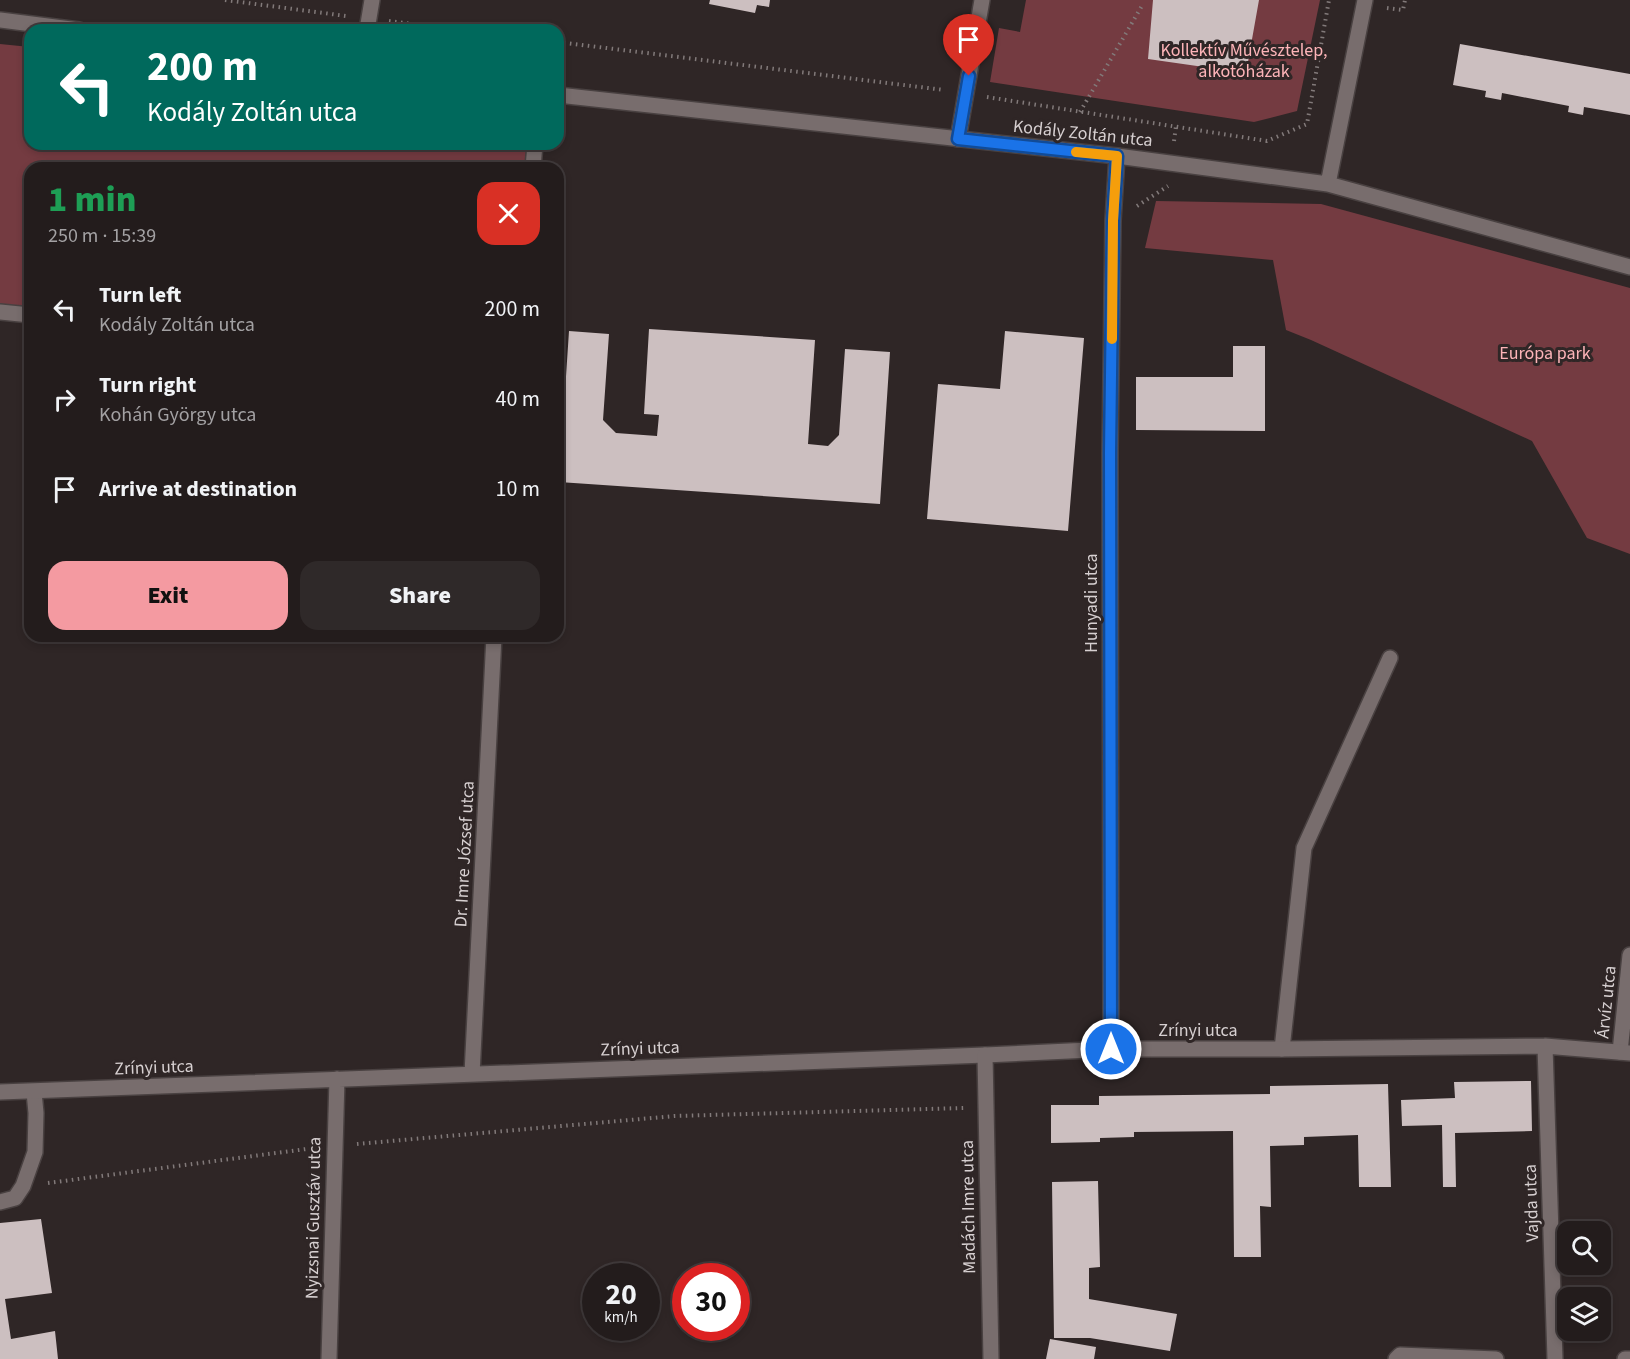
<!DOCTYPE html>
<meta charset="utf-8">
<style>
body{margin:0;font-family:"Source Sans 3",sans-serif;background:#2f2929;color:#f1f3f6;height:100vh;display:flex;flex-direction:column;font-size:22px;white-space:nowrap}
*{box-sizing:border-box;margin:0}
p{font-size:20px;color:#a3a1a3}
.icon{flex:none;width:33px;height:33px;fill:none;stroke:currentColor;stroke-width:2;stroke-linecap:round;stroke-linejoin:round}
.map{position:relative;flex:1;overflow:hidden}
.drawer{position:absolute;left:24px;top:162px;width:540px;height:480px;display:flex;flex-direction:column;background:#231c1c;border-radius:18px;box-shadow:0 3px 9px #0003,0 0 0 2px #403a3b}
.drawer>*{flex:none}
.hud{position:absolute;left:24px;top:24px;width:540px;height:126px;border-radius:18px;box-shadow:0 3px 9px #0003,0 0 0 2px #403a3b;background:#00695c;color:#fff;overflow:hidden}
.tools{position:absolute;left:1557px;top:1221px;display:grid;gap:12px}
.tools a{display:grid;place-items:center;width:54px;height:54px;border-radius:12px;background:#231c1c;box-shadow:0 3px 9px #0003,0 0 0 2px #403a3b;font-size:30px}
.speed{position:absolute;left:582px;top:1263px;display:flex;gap:12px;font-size:30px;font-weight:700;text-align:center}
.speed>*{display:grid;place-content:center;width:78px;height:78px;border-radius:50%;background:#231c1c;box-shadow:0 3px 9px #0003,0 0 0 2px #403a3b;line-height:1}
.speed small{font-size:15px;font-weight:400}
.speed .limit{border:9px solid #d22;background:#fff;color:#111}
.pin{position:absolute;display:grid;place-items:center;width:51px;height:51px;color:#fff;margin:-62px -26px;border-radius:50% 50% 50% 0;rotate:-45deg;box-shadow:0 0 6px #0007}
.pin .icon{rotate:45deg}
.me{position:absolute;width:66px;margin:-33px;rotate:0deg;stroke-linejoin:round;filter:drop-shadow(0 0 4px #0008)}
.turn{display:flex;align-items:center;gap:21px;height:126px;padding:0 24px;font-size:27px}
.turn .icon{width:78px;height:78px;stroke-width:2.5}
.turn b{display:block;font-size:42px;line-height:51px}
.round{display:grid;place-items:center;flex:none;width:63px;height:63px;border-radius:18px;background:#2f2929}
.head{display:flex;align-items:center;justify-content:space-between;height:102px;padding:0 24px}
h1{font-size:36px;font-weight:800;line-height:45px;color:#1e9e55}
.button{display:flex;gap:12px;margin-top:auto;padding:12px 24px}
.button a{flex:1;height:69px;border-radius:18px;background:#f49aa1;color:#111;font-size:24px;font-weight:800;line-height:69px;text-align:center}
.button a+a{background:#2f2929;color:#f1f3f6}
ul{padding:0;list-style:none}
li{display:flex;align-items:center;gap:18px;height:90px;padding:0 24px}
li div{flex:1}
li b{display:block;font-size:22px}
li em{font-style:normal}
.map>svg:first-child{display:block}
.park{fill:#743b41}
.building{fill:#ccbfc0}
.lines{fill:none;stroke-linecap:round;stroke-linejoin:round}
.service-casing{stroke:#494141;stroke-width:18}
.minor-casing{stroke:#494141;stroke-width:18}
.tertiary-casing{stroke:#494141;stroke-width:18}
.path{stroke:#827a7a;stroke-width:4;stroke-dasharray:1.5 4.5;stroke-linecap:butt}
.service{stroke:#786d6d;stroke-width:15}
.minor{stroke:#786d6d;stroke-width:15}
.tertiary{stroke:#786d6d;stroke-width:15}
.route-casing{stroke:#114b97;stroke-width:15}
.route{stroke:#1a73e8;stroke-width:10}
.slow{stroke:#f59e0b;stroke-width:10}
.labels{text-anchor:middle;stroke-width:6;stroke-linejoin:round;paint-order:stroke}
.park-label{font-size:18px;fill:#fdb4b8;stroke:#2f2626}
.street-label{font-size:18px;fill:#d7d0d1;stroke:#2f2626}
</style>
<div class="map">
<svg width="1630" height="1359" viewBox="0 0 1630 1359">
<rect width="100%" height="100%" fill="#2f2626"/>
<path class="park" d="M1026,0H1320L1297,111L1254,122L990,82L999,28L1020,32Z
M0,44L30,47V144H536L534,168H30V312L0,310Z
M1156,201L1321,204L1630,288V554L1587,538L1532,441L1311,340L1286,330L1273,260L1145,248Z"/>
<path class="building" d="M710,0H770L769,7L757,5L755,13L709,4Z
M1153,0H1259L1246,73L1148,59Z
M1460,44L1630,74V115L1584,107L1583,115L1568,112L1569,106L1502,93L1501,100L1485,97L1486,91L1453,85Z
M649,329L815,340L808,444L828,446L839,435L845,349L890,352L880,504L559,482L569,331L609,334L603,420L616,433L657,436L659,415L644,414Z
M1005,331L1084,338L1068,531L927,519L938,384L1000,389Z
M1233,346H1265V431L1136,430V377H1233Z
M1531,1081L1532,1131L1455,1133L1456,1187H1443L1442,1125L1402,1126L1401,1100L1455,1098L1454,1082Z
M1388,1084L1391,1187H1359L1358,1135L1304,1137V1145L1270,1146L1271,1207L1260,1206L1261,1257H1234L1233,1131L1134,1132V1137L1100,1138V1142L1051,1143V1105H1099V1096L1270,1094V1086Z
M1098,1181L1100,1267L1089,1268V1299L1177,1314L1170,1351L1090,1338H1054L1052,1182Z
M41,1219L52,1293L5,1299L11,1339L55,1331L58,1359H0V1223Z
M1050,1339L1096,1347L1094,1359H1046Z"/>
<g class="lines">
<g class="service-casing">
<path id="service" d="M0,1202L15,1198L23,1186L35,1152L36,1113L34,1092"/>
</g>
<g class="minor-casing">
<path id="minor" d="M367,30L372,0
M958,139L982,0
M533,168L535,144
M0,312L30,315
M1111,1049L1110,453L1113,221L1117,156
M1282,1049L1304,848L1390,658
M1620,1052L1630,955
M472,1074L494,636
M0,1092L985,1055
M329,1359L337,1079
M1396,1359L1400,1355L1496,1359
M1625,1359H1630"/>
</g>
<g class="tertiary-casing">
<path id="tertiary" d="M0,20L79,30
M558,95L1117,156L1328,184L1630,267
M1328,184L1365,0
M1545,1046L1555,1359
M991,1359L985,1055L1111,1049H1282L1545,1046L1630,1053"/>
</g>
<path class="path" d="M225,0L346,16
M1387,8L1403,10L1405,0
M389,21L461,30
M558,42L944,90
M987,97L1267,141L1307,124L1329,0
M1080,112L1143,4
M1174,141L1176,126
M1137,206L1168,186
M357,1144L675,1116L964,1108
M48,1183L314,1148"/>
<use href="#service" class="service"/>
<use href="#minor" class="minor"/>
<use href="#tertiary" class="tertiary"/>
</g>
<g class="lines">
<g class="route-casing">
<path id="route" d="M969,76L958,139L1117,156L1113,221L1110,453L1111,1049"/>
</g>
<use href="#route" class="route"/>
<path class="slow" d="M1076,152L1117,156L1113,221L1112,339"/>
</g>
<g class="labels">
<g class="park-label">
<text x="1244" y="56">Kollektív Művésztelep,<tspan x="1244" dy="21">alkotóházak</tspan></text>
<text x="1545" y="359">Európa park</text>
</g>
<g class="street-label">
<text transform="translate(1083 133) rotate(6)" y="6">Kodály Zoltán utca</text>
<text transform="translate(1091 603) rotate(-90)" y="6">Hunyadi utca</text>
<text transform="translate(464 854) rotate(-87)" y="6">Dr. Imre József utca</text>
<text transform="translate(1606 1002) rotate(-84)" y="6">Árvíz utca</text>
<text x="1198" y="1036">Zrínyi utca</text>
<text transform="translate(640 1048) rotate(-2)" y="6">Zrínyi utca</text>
<text transform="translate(154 1067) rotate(-2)" y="6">Zrínyi utca</text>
<text transform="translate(1531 1203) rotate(-92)" y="6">Vajda utca</text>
<text transform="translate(968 1207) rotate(-91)" y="6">Madách Imre utca</text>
<text transform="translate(313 1218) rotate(-89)" y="6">Nyizsnai Gusztáv utca</text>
</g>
</g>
</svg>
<div class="tools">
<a><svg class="icon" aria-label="search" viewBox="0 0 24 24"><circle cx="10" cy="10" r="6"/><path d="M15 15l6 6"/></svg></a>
<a><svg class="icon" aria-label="layers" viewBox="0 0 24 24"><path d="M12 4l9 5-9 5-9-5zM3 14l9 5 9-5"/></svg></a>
</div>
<div class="speed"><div>20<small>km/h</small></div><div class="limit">30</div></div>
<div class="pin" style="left:969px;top:76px;background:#d93025"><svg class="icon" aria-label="arrive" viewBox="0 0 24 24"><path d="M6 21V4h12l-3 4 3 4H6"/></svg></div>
<svg class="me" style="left:1111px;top:1049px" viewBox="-20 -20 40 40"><circle r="17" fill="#1a73e8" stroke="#fff" stroke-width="3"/><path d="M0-11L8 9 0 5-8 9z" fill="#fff"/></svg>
<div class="hud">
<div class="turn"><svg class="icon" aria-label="left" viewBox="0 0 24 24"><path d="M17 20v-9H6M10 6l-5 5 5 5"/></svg><div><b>200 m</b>Kodály Zoltán utca</div></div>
</div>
<section class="drawer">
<div class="head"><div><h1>1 min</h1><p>250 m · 15:39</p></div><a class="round" style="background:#d93025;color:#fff"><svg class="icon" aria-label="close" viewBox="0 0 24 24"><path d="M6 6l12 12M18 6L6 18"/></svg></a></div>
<ul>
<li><svg class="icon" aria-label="left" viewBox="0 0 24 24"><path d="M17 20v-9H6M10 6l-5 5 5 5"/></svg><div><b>Turn left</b><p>Kodály Zoltán utca</p></div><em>200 m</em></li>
<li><svg class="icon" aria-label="right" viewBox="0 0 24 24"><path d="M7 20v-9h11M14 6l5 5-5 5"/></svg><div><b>Turn right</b><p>Kohán György utca</p></div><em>40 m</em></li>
<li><svg class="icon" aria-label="arrive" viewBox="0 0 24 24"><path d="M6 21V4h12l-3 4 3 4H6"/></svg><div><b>Arrive at destination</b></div><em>10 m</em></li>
</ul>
<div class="button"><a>Exit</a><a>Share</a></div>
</section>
</div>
